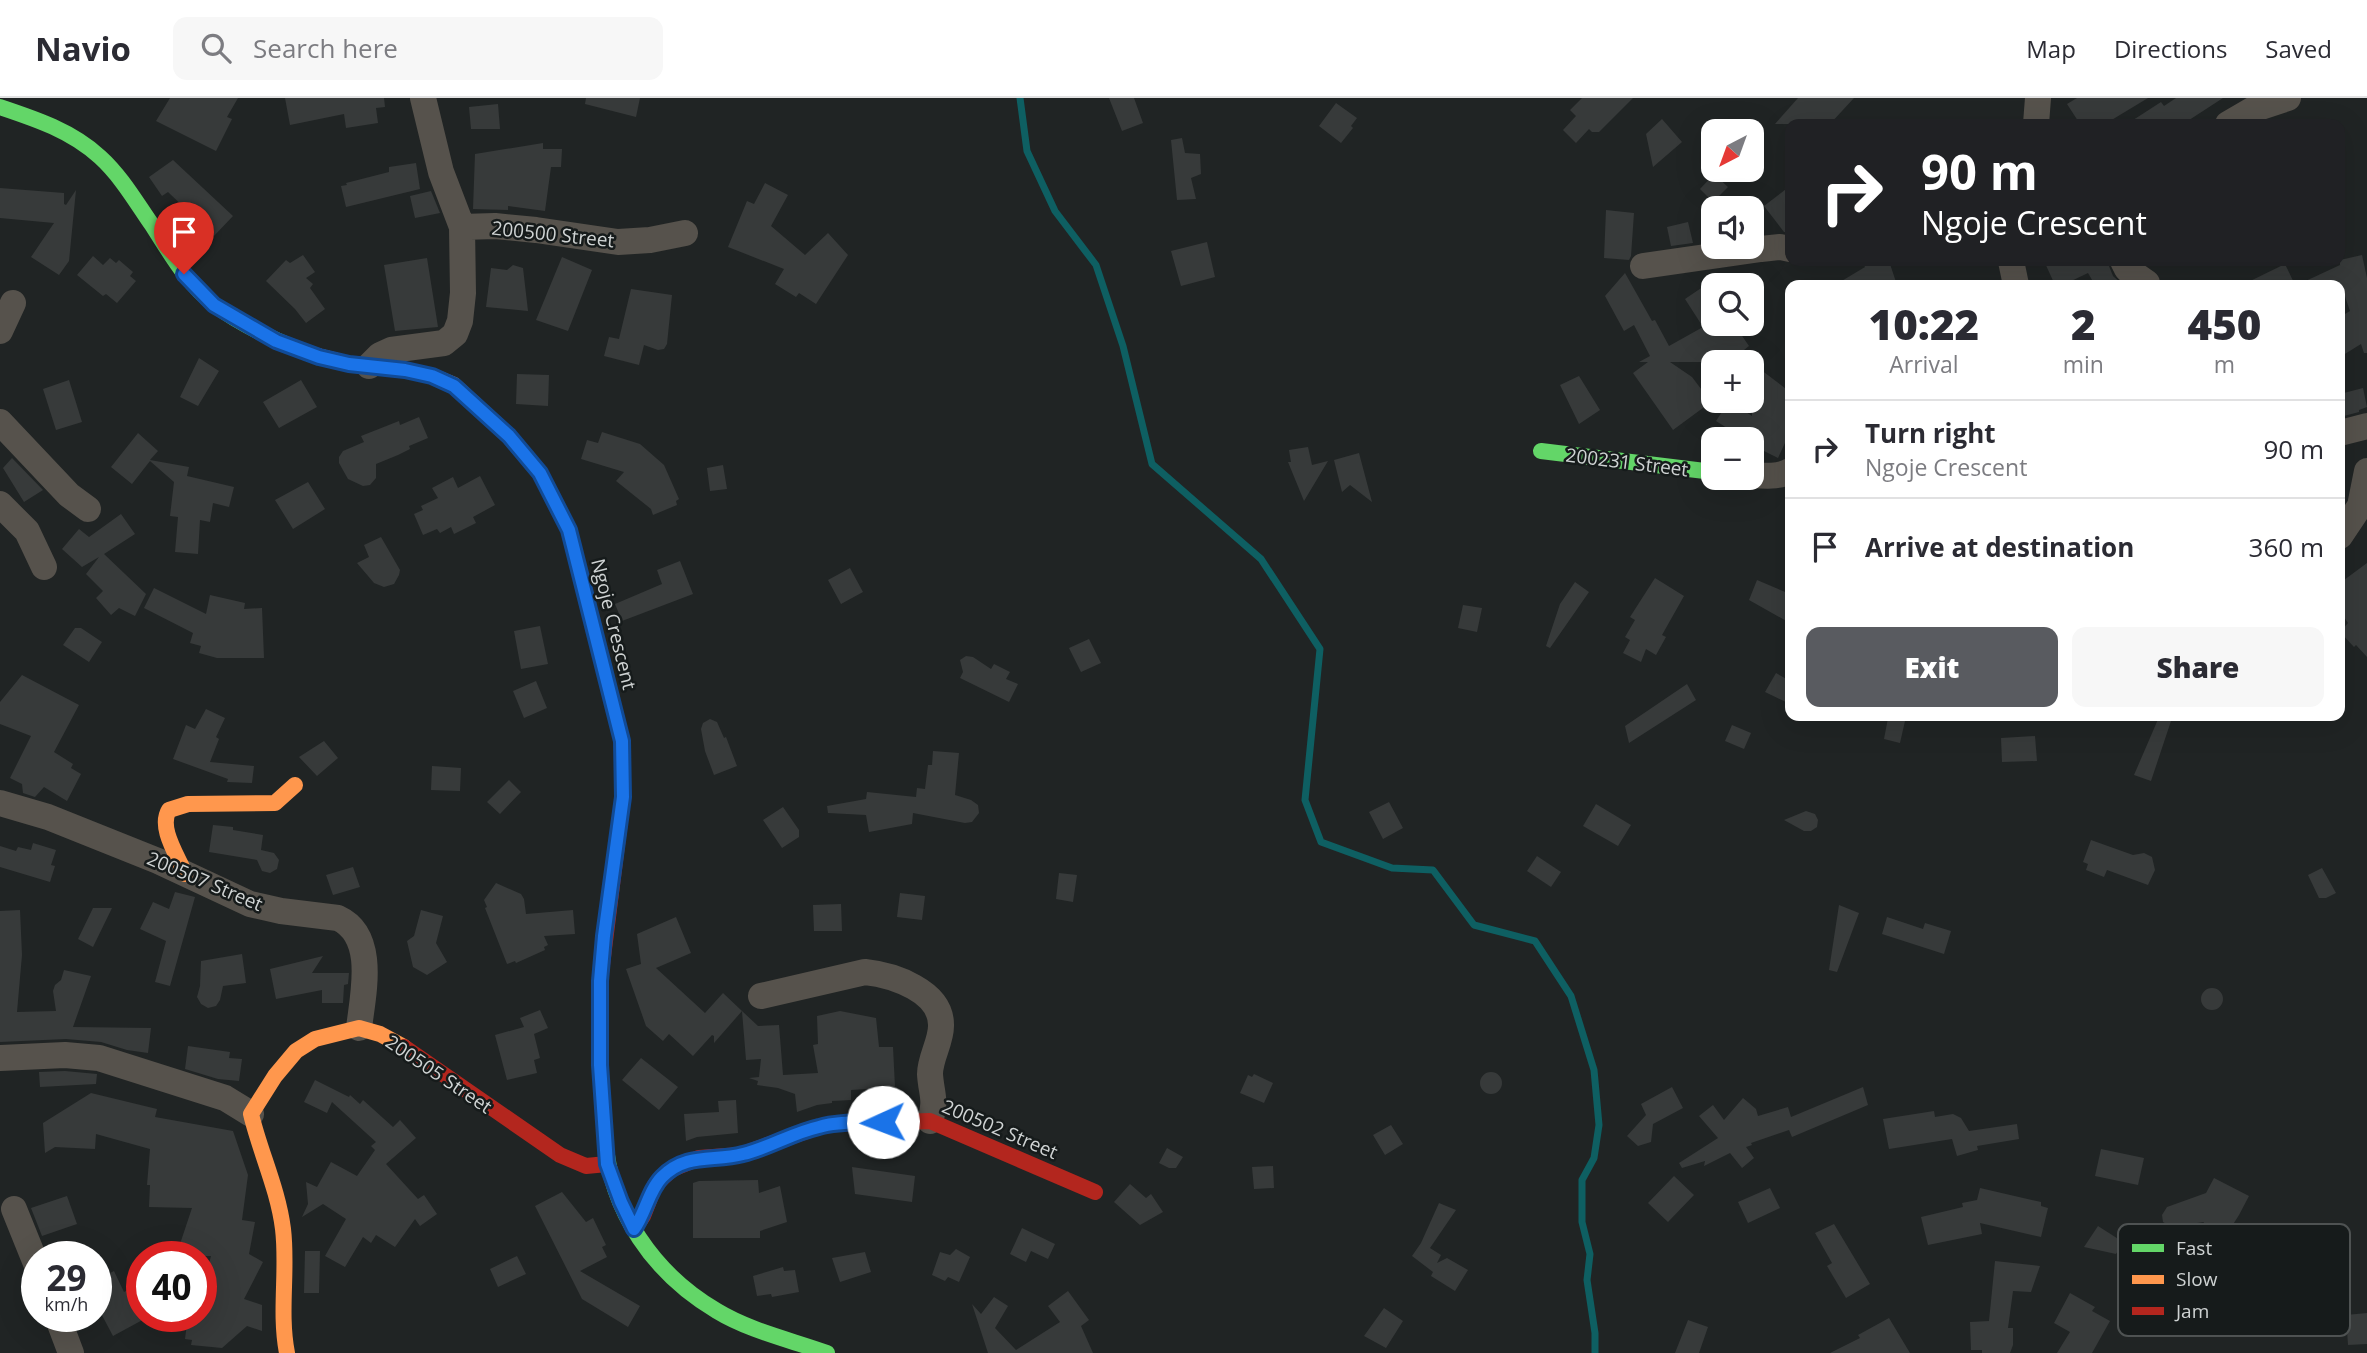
<!DOCTYPE html>
<meta charset="utf-8">
<style>
body{margin:0;font-family:"Open Sans",sans-serif;background:#f7f7f7;color:#2b2b33;height:100vh;display:flex;flex-direction:column;font-size:26px;white-space:nowrap}
*{box-sizing:border-box;margin:0}
p{font-size:23px;color:#7c7c81}
.icon{flex:none;width:38px;height:38px;fill:none;stroke:currentColor;stroke-width:2;stroke-linecap:round;stroke-linejoin:round}
.map{position:relative;flex:1;overflow:hidden}
.sheet{position:absolute;left:1785px;top:182px;width:560px;height:441px;display:flex;flex-direction:column;background:#fff;border-radius:14px;box-shadow:0 7px 28px #0002}
.sheet>*{flex:none}
.hud{position:absolute;left:1785px;top:21px;width:560px;height:147px;border-radius:14px;box-shadow:0 7px 28px #0002;background:#202124;color:#fff;overflow:hidden}
.needle{width:46px;rotate:221deg}
.tools{position:absolute;left:1701px;top:21px;display:grid;gap:14px}
.tools a{display:grid;place-items:center;width:63px;height:63px;border-radius:14px;background:#fff;box-shadow:0 7px 28px #0002;font-size:35px}
.speed{position:absolute;left:21px;top:1143px;display:flex;gap:14px;font-size:35px;font-weight:700;text-align:center}
.speed>*{display:grid;place-content:center;width:91px;height:91px;border-radius:50%;background:#fff;box-shadow:0 7px 28px #0002;line-height:1}
.speed small{font-size:18px;font-weight:400}
.speed .limit{border:10px solid #d22;background:#fff;color:#111}
.pin{position:absolute;display:grid;place-items:center;width:60px;height:60px;color:#fff;margin:-72px -30px;border-radius:50% 50% 50% 0;rotate:-45deg;box-shadow:0 0 7px #0007}
.pin .icon{rotate:45deg}
.me{position:absolute;width:77px;margin:-38px;rotate:268deg;stroke-linejoin:round;filter:drop-shadow(0 0 5px #0008)}
.turn{display:flex;align-items:center;gap:24px;height:147px;padding:0 21px;font-size:32px}
.turn .icon{width:91px;height:91px;stroke-width:2.5}
.turn b{display:block;font-size:49px;line-height:60px}
.eta{display:flex;justify-content:space-evenly;align-items:center;height:119px;text-align:center}
.eta b{font-size:42px;font-weight:800;line-height:49px}
.primary-button{display:flex;gap:14px;margin-top:auto;padding:14px 21px}
.primary-button a{flex:1;height:80px;border-radius:14px;background:#595b60;color:#fff;font-size:28px;font-weight:800;line-height:80px;text-align:center}
.primary-button a+a{background:#f7f7f7;color:#2b2b33}
ul{padding:0;list-style:none}
li{display:flex;align-items:center;gap:21px;height:98px;padding:0 21px;border-top:2px solid #e1e1e2}
li div{flex:1}
li b{display:block;font-size:26px}
li em{font-style:normal}
header{display:flex;align-items:center;gap:42px;box-sizing:border-box;height:98px;padding:0 35px;background:#fff;border-bottom:2px solid #e1e1e2}
header strong{font-size:33px}
nav{display:flex;gap:38px;margin-inline-start:auto;font-size:24px}
.search{width:490px;height:63px;background:#f7f7f7;display:flex;align-items:center;gap:18px;box-sizing:border-box;padding:0 24px;border-radius:14px;color:#7c7c81;font-size:26px}
.map>svg:first-child{display:block}
.lines{fill:none;stroke-linecap:round;stroke-linejoin:round}
.stream{stroke:#0e5f62;stroke-width:7}
.building{fill:#373a3a}
.street{stroke:#56524c;stroke-width:26}
.fast{stroke:#63d668;stroke-width:16}
.slow{stroke:#ff974d;stroke-width:16}
.jam{stroke:#b3261e;stroke-width:16}
.route-casing{stroke:#114b97;stroke-width:18}
.route{stroke:#1a73e8;stroke-width:12}
.labels{text-anchor:middle;stroke-width:5;stroke-linejoin:round;paint-order:stroke}
.street-label{font-size:19px;fill:#cfd3d3;stroke:#161b1b}
.key{fill:#161b1b;stroke:#4e5252;stroke-width:2}
.key-label{font-size:19px;fill:#cfd3d3}
</style>
<header>
<strong>Navio</strong>
<div class="search"><svg class="icon" aria-label="search" viewBox="0 0 24 24"><circle cx="10" cy="10" r="6"/><path d="M15 15l6 6"/></svg>Search here</div>
<nav><a>Map</a><a>Directions</a><a>Saved</a></nav>
</header>
<div class="map">
<svg width="2367" height="1255" viewBox="0 0 2367 1255">
<rect width="100%" height="100%" fill="#202424"/>
<g class="lines">
<path class="stream" d="M1020,0L1027,53L1055,113L1096,167L1123,248L1152,366L1261,461L1320,551L1305,702L1321,744L1392,770L1433,772L1474,827L1535,843L1571,898L1594,972L1599,1027L1594,1060L1582,1082V1124L1590,1156L1587,1182L1595,1235V1255"/>
</g>
<path class="building" d="M170,0H238L227,19L232,21L216,53L156,23Z
M285,0H384L385,9L376,10L378,25L346,30L344,16L290,27Z
M586,0H640L636,19L585,6Z
M1109,0H1134L1143,25L1122,33Z
M1582,0H1633L1599,34H1592L1589,31L1576,45L1563,32L1576,18L1570,12Z
M1798,0H1854L1830,26H1775Z
M2077,0H2148L2105,26H2080L2067,6Z
M2176,0H2223L2183,26H2127L2161,4L2164,8Z
M1336,5L1357,20L1351,28L1353,30L1341,45L1319,28Z
M498,6L500,31H471L469,9Z
M1662,21L1682,44L1653,69L1646,36Z
M1182,40L1185,55L1200,56L1201,76L1191,80L1196,101L1177,102L1171,42Z
M543,45V51H562L561,69H551L545,113L508,108V112L473,111L475,56Z
M173,62L233,118L214,138L168,94L162,98L149,79Z
M416,65L420,91L346,109L341,88L347,87L346,85L389,74V69Z
M1714,76L1728,89L1713,104L1700,91Z
M765,85L788,97L771,128L805,157L828,135L848,157L816,206L799,195L796,199L775,186L784,171L728,149L747,103L754,106Z
M1790,88V135L1784,134L1764,108Z
M0,90L64,95V106L66,107L76,92L69,163L59,177L31,159L54,125L0,120Z
M431,93L440,115L415,120L410,98Z
M1606,112L1634,115L1631,158L1629,162L1604,160Z
M1688,124L1693,145L1671,148L1667,129Z
M1207,144L1215,179L1181,188L1171,153Z
M303,157L315,174L306,180L313,186L310,190L325,211L306,225L295,211L266,183L286,162L290,165Z
M2362,157L2367,180V255H2364L2361,246L2340,259V207L2345,216L2350,213L2341,187H2297L2340,167V162Z
M93,158L103,167L110,160L116,165L119,162L133,174L130,178L136,183L117,205L106,196L103,198L77,177Z
M562,159L592,172L568,233L536,222Z
M427,160L438,229L395,233L384,167Z
M1862,163H1889L1897,187H1835L1865,169Z
M2044,163H2107L2113,178L2123,187H2095L2088,175L2063,187H2055Z
M2285,166L2295,187H2242Z
M513,167L523,170L528,213L486,209L491,170L507,172Z
M1625,175L1652,223L1655,222L1669,248L1703,229L1685,201L1713,182V226H1734L1749,248L1729,264H1670L1692,279L1711,304L1673,332L1633,275L1648,264H1639L1650,258L1634,227L1624,233L1605,198Z
M631,191L672,197L667,246L664,251L658,252L644,247L639,267L604,258L609,239L619,241Z
M199,260L219,273L198,308L180,299Z
M1752,265L1790,294V334L1778,360L1752,347V341H1744L1716,323L1729,303L1752,318Z
M517,276L549,277L548,308L516,306Z
M1579,278L1600,312L1579,326L1560,287Z
M69,282L82,324L56,332L43,291Z
M301,282L317,309L279,330L263,304Z
M2363,290L2367,309L2359,312V314L2340,319V296Z
M419,319L428,340L409,348L410,351L398,357L376,366V380L370,387L363,388L348,381L339,365V359L343,353L364,344L361,338L399,323L400,327Z
M602,334L640,346L664,367L679,401L676,403L677,407L653,417L651,411L616,383L624,374L581,361L587,342L598,345Z
M138,335L158,353L150,362L189,369L187,378L234,389L229,409L213,405L210,424L200,422L198,456L175,454L178,419L170,418L174,384L150,363L132,386L111,369Z
M1308,349L1312,367L1328,363L1304,403L1288,364H1291L1289,352Z
M1359,355L1372,404L1350,387L1342,394L1334,362Z
M12,360L43,392L24,404L3,370Z
M723,367L727,391L710,393L707,370Z
M480,378L495,407L473,419L476,425L454,436L451,429L440,435L437,431L423,437L414,416L423,412L421,408L438,400L432,390L453,379L458,390Z
M308,384L325,411L293,431L275,402Z
M121,416L135,436L104,456L146,496L135,518L119,510L111,517L96,500L103,493L86,476L99,459L82,469L62,451L79,431L89,439Z
M381,439L400,472L399,477L394,486L384,489L374,485L357,465L369,459L364,447Z
M680,463L693,496L622,523L615,506L662,486L657,472Z
M2367,465V559L2356,547L2354,549L2340,534L2348,525L2340,513V485Z
M850,470L863,494L841,506L828,482Z
M1655,480L1684,498L1662,537L1666,539L1656,557L1646,551L1641,564L1623,555L1630,542L1625,539L1635,522L1630,519Z
M1757,482L1790,496V525L1749,502Z
M1575,484L1589,494L1550,550L1546,548L1560,506Z
M154,490L206,516L210,497L245,505L244,511L262,510L264,560H217L199,555L201,548L190,545L193,535L144,510Z
M1463,507L1482,510L1477,534L1458,530Z
M540,528L548,566L521,571L514,533Z
M75,530H81L102,544L89,564L63,547Z
M1089,541L1101,565L1081,574L1069,550Z
M966,558L973,559L991,571L994,566L1010,574L1006,581L1018,586L1009,604L960,580L963,574L960,562Z
M1776,575L1790,583V606L1765,594Z
M22,577L79,607L54,654L73,666L71,670L81,676L67,703L44,689L35,699L23,695L22,686L10,680L31,638L0,626V604Z
M536,583L547,610L524,620L513,593Z
M1687,586L1696,602L1629,645L1625,628Z
M206,611L225,620L216,639L219,641L210,664L254,668L252,685L227,684L228,681L173,661L186,627L195,631Z
M2159,619L2171,623L2151,683L2134,677Z
M1888,620L1905,623L1900,645L1884,641Z
M710,621L717,624L724,640L726,639L737,668L714,677L705,653L701,631L703,625Z
M1732,627L1751,635L1744,651L1725,643Z
M2035,638L2037,663L2002,664L2001,640Z
M324,643L338,660L317,678L299,659Z
M933,653L959,655L955,697L971,702L978,707L979,715L972,724L965,725L913,715L912,726L869,734L866,717L828,715L827,708L866,701L867,694L916,699L917,690L925,691L928,667H932Z
M432,668L461,670L460,693L431,692Z
M509,682L521,694L500,716L487,704Z
M1389,704L1403,730L1383,741L1369,714Z
M1596,706L1631,727L1618,748L1583,728Z
M783,709L799,732V739L782,750L763,722Z
M1806,713L1815,716L1818,722L1817,729L1811,733H1804L1784,722Z
M213,727L233,729V732L263,737L261,752L274,755L279,762L277,771L270,775L262,773L257,762L209,754Z
M2091,742L2133,757L2144,755L2152,759L2155,772L2148,787L2107,772L2104,779L2086,772L2088,766L2083,764Z
M33,745L56,752L51,767L55,768L50,784L0,769V748L16,753L18,749L31,752Z
M1537,758L1561,774L1551,789L1527,773Z
M353,769L360,789L333,797L326,777Z
M2322,770L2336,795L2326,800H2319L2308,777Z
M1059,775L1077,777L1073,804L1056,801Z
M496,785L521,796L524,801L526,816L573,812L575,836L544,838L548,847L544,849L545,852L516,865L515,863L507,866L485,810L487,809L484,802Z
M175,794L195,799L170,888L155,884L166,843L140,831L153,804L169,811Z
M900,795L925,798L922,822L897,819Z
M841,806L842,833H814L813,807Z
M1839,807L1859,815L1837,874L1829,872Z
M93,810H112L93,849L78,841Z
M20,812L22,857L17,914L56,913L53,893L55,887L61,882L64,872L91,878L73,929L151,930L148,955L127,952L101,944L66,941L0,944V813Z
M421,812L443,818L436,845L447,864L427,877L413,869L407,843L414,838Z
M676,819L691,855L656,870L705,915L723,895L742,913L714,945V938L712,937L693,958L669,936L663,943L646,928L626,871L641,866L637,836Z
M1887,819L1923,831L1925,825L1951,833L1944,856L1882,836Z
M242,856L246,885L223,888L220,902L216,908L208,910L201,906L197,899L200,888L201,863Z
M323,858L312,875H349L348,886L344,887L343,905H322V892L276,901L270,871Z
M2201 901a11 11 0 1 1 22 0a11 11 0 1 1-22 0Z
M540,912L548,930L534,936L540,960L534,962L537,975L507,982L495,937L524,929L520,920Z
M742,913L758,928L779,927L783,977L818,975L813,947L818,946L817,918L840,913L876,920L879,949H893L895,989L851,992V1002L832,1003V1005L817,1007L797,1014L795,996L778,990L757,987L758,983L749,980L759,979L761,961L746,962Z
M188,948L230,954L229,960L242,961L239,983L218,981L185,971Z
M641,960L678,989L659,1012L622,982Z
M65,973L97,976L96,986L40,989L39,974Z
M1480 985a11 11 0 1 1 22 0a11 11 0 1 1-22 0Z
M1254,976L1273,985L1264,1005L1240,995L1248,977L1252,979Z
M315,982L349,999L350,997L360,1006L363,1002L393,1029L400,1022L416,1040L386,1066L418,1101L424,1097L437,1116L420,1128L415,1121L395,1149L376,1137L371,1145L363,1139L345,1169L325,1158L346,1121L323,1106L302,1119L308,1106L306,1084L317,1089L331,1064L357,1078L375,1052L371,1048L376,1044L332,1004L327,1015L304,1004Z
M1672,989L1683,1010L1653,1026L1651,1044L1638,1048L1627,1038L1646,1017L1641,1006Z
M1863,989L1868,1007L1792,1039L1789,1032L1751,1045L1752,1047L1746,1049L1754,1060L1742,1070L1730,1055L1704,1068L1705,1063L1682,1070L1679,1065L1718,1040L1699,1018L1713,1007L1724,1022L1743,1000L1756,1011L1758,1018L1788,1009L1791,1019Z
M91,995L157,1011L155,1019L233,1033L248,1077L242,1122L255,1124L249,1156L263,1164L244,1201L262,1207V1233L247,1228L222,1250L191,1247L192,1242L185,1241L188,1218H201V1194L211,1158H176L192,1110L149,1109L150,1087H147L150,1051L96,1036L95,1051L55,1049L45,1055L43,1025Z
M736,1002L738,1035L697,1039L686,1043L684,1016L719,1014L718,1003Z
M1934,1013L1935,1019L1953,1016L1961,1020L1969,1033L2017,1026L2019,1041L1977,1048L1978,1052L1957,1058L1952,1041L1889,1051L1883,1021Z
M1391,1027L1403,1046L1385,1057L1373,1037Z
M1167,1050L1183,1059L1176,1070H1169L1159,1065Z
M2101,1051L2144,1060L2138,1087L2095,1078Z
M1273,1068L1274,1090L1254,1091L1252,1069Z
M852,1069L915,1078L912,1104L855,1096Z
M1674,1078L1694,1097L1668,1124L1648,1105Z
M2214,1080L2249,1098L2239,1117L2213,1158L2192,1144L2204,1124L2171,1129L2163,1124L2162,1117L2167,1109L2206,1095Z
M758,1082L759,1095L780,1088L787,1124L760,1133V1140H693V1085L699,1083Z
M1130,1086L1146,1100L1151,1096L1163,1114L1140,1127L1114,1104Z
M1770,1090L1780,1110L1748,1125L1738,1104Z
M1980,1090L2041,1104V1108L2048,1110L2041,1139L1980,1125L1982,1136L1928,1147L1921,1119L1963,1109L1962,1105L1977,1102Z
M562,1094L586,1124L593,1120L606,1147L602,1149L607,1159L580,1173L640,1208L628,1229L582,1201L535,1108Z
M67,1098L77,1126L42,1138L31,1110Z
M1439,1105L1456,1112L1430,1150L1441,1157L1437,1165L1447,1160L1468,1172L1455,1193L1431,1178L1433,1174L1412,1158L1421,1145Z
M1834,1126L1870,1186L1846,1200L1827,1168L1832,1165L1815,1135Z
M2098,1128L2123,1144L2116,1156L2084,1149Z
M1022,1130L1055,1146L1048,1161L1031,1153L1026,1164L1010,1156Z
M956,1151L970,1159L959,1184L948,1179L945,1183L932,1177L940,1154L950,1157Z
M305,1153H320L319,1195H304Z
M865,1154L871,1174L840,1184L832,1160Z
M517,1158L526,1176L498,1189L490,1171Z
M1995,1163L2040,1168L2031,1194L2013,1193L2008,1230H2013V1247L2010,1255H1982V1252H1971L1970,1224L1989,1223Z
M783,1169L784,1173L795,1172L799,1194L772,1199L771,1196L757,1198L753,1178Z
M114,1173L124,1194L132,1190L142,1207V1218L148,1219L113,1238L96,1206V1182Z
M1068,1193L1089,1222L1081,1228L1093,1255H988L972,1206L981,1216L994,1199L1008,1208L995,1230L1016,1252L1060,1224L1048,1208Z
M2070,1195L2095,1209L2092,1213L2110,1223L2092,1255H2057L2070,1234L2054,1225Z
M1384,1210L1403,1223L1386,1250L1364,1238Z
M2367,1215V1246L2348,1247L2346,1217Z
M1889,1220L1910,1255H1830L1860,1240L1858,1237Z
M1688,1222L1708,1229L1699,1255H1675Z"/>
<g class="lines">
<path class="street" d="M2036,26L2038,0
M2228,26L2252,12L2288,0
M462,129L495,128L536,132L618,144L650,142L685,135
M2011,163L2016,187
M2123,163L2127,171L2147,185
M1643,168L1761,151L1780,149L1790,151
M0,233L13,205
M369,268L380,257L391,252L444,245L455,236L460,223L463,195L462,129L441,74L423,0
M0,324L69,397L88,411
M2340,335L2367,328
M1752,377C1765,378 1779,379 1790,373
M0,406L27,433L44,469
M2340,438L2360,408L2367,373
M0,705L48,719L158,763L250,806L281,813L338,820C377,838 363,896 359,930
M761,898L865,874C893,877 942,893 941,928C941,944 930,960 930,976C931,995 937,1002 930,1023
M0,960L65,957L99,960L225,1000L251,1016
M14,1111L37,1168
M57,1218L71,1255"/>
<path class="fast" d="M0,9C36,21 72,33 100,59C121,78 136,104 152,127C170,155 188,187 215,207C242,228 279,244 310,256
M1541,353L1713,374
M605,1040C610,1113 654,1176 717,1213C750,1233 791,1242 827,1255"/>
<path class="slow" d="M310,256L349,266L405,272L432,278L454,287L509,338L540,375L569,432L597,544
M185,776C178,758 158,730 169,712L188,706L275,705L295,687
M287,1255C279,1214 288,1172 283,1131C278,1091 260,1054 251,1016L275,978L296,953L315,941L359,930L380,936L404,949"/>
<path class="jam" d="M597,544L622,643L623,699L600,883V967L605,1040
M404,949L560,1057L586,1068L607,1066
M634,1131L643,1118L655,1087L672,1071L699,1060L740,1057L818,1029L834,1026L930,1023L1095,1094"/>
</g>
<g class="lines">
<g class="route-casing">
<path id="route" d="M184,176L214,207L276,243L319,259L349,266L405,272L432,278L454,288L509,338L540,375L569,432L622,643L623,699L604,838L600,883V967L607,1066L621,1104L634,1131C645,1116 649,1092 662,1079C687,1054 714,1064 743,1056C769,1050 792,1035 819,1029C839,1023 862,1025 883,1024"/>
</g>
<use href="#route" class="route"/>
</g>
<g class="labels">
<g class="street-label">
<text transform="translate(553 136) rotate(6)" y="7">200500 Street</text>
<text transform="translate(1627 364) rotate(7)" y="7">200231 Street</text>
<text transform="translate(614 526) rotate(76)" y="7">Ngoje Crescent</text>
<text transform="translate(205 783) rotate(23)" y="7">200507 Street</text>
<text transform="translate(439 976) rotate(34)" y="7">200505 Street</text>
<text transform="translate(1000 1031) rotate(23)" y="7">200502 Street</text>
</g>
</g>
<rect x="2118" y="1126" width="232" height="112" rx="10" class="key"/>
<rect x="2132" y="1146" width="32" height="8" fill="#63d668"/>
<rect x="2132" y="1177" width="32" height="9" fill="#ff974d"/>
<rect x="2132" y="1209" width="32" height="8" fill="#b3261e"/>
<g class="key-label">
<text x="2176" y="1157">Fast</text>
<text x="2176" y="1188">Slow</text>
<text x="2176" y="1220">Jam</text>
</g>
</svg>
<div class="tools">
<a><svg class="needle" viewBox="-14 -14 28 28"><path d="M0-13l5 13h-10z" fill="#e53935"/><path d="M0 13l5-13h-10z" fill="#7c7c81"/></svg></a>
<a><svg class="icon" aria-label="sound" viewBox="0 0 24 24"><path d="M4 9h4l5-4v14l-5-4H4zM17 9q2 3 0 6"/></svg></a>
<a><svg class="icon" aria-label="search" viewBox="0 0 24 24"><circle cx="10" cy="10" r="6"/><path d="M15 15l6 6"/></svg></a>
<a>+</a>
<a>−</a>
</div>
<div class="speed"><div>29<small>km/h</small></div><div class="limit">40</div></div>
<div class="pin" style="left:184px;top:176px;background:#d93025"><svg class="icon" aria-label="arrive" viewBox="0 0 24 24"><path d="M6 21V4h12l-3 4 3 4H6"/></svg></div>
<svg class="me" style="left:883px;top:1024px" viewBox="-20 -20 40 40"><circle r="19" fill="#fff"/><path d="M0-13L10 11 0 6-10 11z" fill="#1a73e8"/></svg>
<div class="hud">
<div class="turn"><svg class="icon" aria-label="right" viewBox="0 0 24 24"><path d="M7 20v-9h11M14 6l5 5-5 5"/></svg><div><b>90 m</b>Ngoje Crescent</div></div>
</div>
<section class="sheet">
<div class="eta">
<div><b>10:22</b><p>Arrival</p></div>
<div><b>2</b><p>min</p></div>
<div><b>450</b><p>m</p></div>
</div>
<ul>
<li><svg class="icon" aria-label="right" viewBox="0 0 24 24"><path d="M7 20v-9h11M14 6l5 5-5 5"/></svg><div><b>Turn right</b><p>Ngoje Crescent</p></div><em>90 m</em></li>
<li><svg class="icon" aria-label="arrive" viewBox="0 0 24 24"><path d="M6 21V4h12l-3 4 3 4H6"/></svg><div><b>Arrive at destination</b></div><em>360 m</em></li>
</ul>
<div class="primary-button"><a>Exit</a><a>Share</a></div>
</section>
</div>
